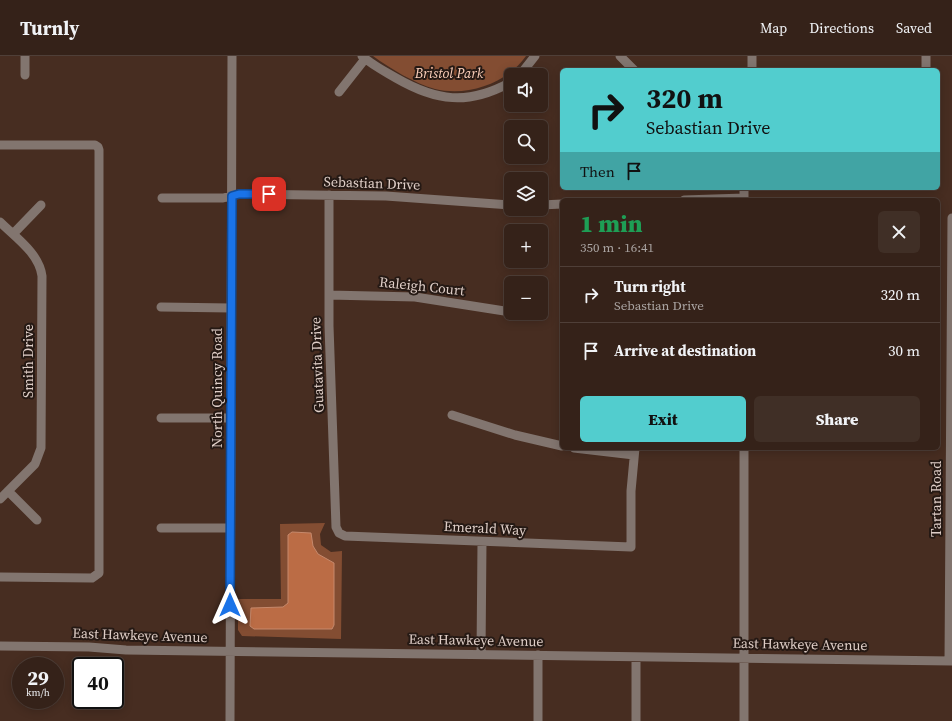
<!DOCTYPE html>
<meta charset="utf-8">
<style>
body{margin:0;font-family:"Source Serif 4",serif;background:#402f26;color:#f1f3f6;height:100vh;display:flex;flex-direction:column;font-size:15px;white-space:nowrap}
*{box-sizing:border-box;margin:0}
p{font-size:13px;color:#aaa4a2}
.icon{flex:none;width:22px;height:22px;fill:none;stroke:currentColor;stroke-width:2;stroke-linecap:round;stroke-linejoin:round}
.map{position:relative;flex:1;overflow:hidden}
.side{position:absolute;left:560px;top:142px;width:380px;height:252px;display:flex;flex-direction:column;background:#352219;border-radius:6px;box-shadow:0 2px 10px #0003,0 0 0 1px #4f3f38}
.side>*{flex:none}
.banner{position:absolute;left:560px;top:12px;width:380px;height:122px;border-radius:6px;box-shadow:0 2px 10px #0003,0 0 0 1px #4f3f38;background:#52cdce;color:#111;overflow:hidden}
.controls{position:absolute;left:504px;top:12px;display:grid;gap:8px}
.controls a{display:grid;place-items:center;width:44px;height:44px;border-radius:6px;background:#352219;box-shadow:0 2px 10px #0003,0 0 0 1px #4f3f38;font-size:20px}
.speed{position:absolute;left:12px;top:601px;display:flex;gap:8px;font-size:20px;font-weight:700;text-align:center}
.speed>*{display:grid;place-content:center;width:52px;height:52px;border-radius:50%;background:#352219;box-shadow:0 2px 10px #0003,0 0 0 1px #4f3f38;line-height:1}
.speed small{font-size:10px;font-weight:400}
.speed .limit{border:2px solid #111;border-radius:6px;background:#fff;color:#111}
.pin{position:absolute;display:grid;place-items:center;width:34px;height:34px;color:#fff;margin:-17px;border-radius:8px;box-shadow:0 2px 6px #0006}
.me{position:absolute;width:44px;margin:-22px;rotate:0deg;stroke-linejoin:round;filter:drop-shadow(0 0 3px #0008)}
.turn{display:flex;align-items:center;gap:14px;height:84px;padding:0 20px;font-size:18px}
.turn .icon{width:52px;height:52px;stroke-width:2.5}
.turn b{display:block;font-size:28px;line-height:34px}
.then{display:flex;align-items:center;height:38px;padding:0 20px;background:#0003;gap:8px;font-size:15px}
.round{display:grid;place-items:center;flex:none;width:42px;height:42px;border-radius:6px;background:#402f26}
.summary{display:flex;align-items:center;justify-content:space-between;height:68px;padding:0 20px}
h1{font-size:24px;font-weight:800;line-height:30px;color:#1e9e55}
.primary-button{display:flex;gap:8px;margin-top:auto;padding:8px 20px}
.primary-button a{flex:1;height:46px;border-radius:6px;background:#52cdce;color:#111;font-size:16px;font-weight:800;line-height:46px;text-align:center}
.primary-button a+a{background:#402f26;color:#f1f3f6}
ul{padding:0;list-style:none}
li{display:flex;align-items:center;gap:12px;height:56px;padding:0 20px;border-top:1px solid #4f3f38}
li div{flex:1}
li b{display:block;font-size:15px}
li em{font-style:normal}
header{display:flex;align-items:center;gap:24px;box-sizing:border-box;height:56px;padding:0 20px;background:#352219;border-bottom:1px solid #4f3f38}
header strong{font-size:19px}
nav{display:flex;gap:22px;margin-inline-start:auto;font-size:14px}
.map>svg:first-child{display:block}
.green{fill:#834d32}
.water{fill:#bb6c45;stroke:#c6896c}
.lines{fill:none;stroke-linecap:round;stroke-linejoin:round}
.minor{stroke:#82756f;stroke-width:9}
.route-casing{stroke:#114b97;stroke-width:10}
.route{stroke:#1a73e8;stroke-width:7}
.labels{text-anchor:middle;stroke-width:4;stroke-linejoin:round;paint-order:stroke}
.park-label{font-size:14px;font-style:italic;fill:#fdd0bb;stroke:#251914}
.street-label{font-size:14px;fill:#dfcec7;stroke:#251914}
</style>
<header>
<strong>Turnly</strong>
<nav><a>Map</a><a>Directions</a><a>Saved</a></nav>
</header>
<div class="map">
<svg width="952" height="665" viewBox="0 0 952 665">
<rect width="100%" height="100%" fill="#472d21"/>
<path class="green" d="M373,0H526C507,27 468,41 435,33C414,27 391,13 373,0Z
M325,467L320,478L321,489L331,496L342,495L341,583L242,580L238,574V543H281L280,468Z"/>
<path class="water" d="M292,476L311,477L313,490L318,498L334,507V569L332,573H254L250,570L251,552L283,551L288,547V479Z"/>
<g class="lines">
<path class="minor" d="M362,0C372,9 384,15 396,22C436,45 468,50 511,26
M620,0L634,14
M752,14V0
M926,14V0
M25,19V0
M520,19L535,0
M339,36L365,3
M0,89H95L98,91L99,94V517L92,522L0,521
M329,139V270L336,471L339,477L345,480L631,491V435L635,392
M162,142H223L239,138L386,140L511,149
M684,144L744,142
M744,144V132
M541,149L562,148
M0,166C15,181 39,197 42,220L41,392L35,408L0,443
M13,178L41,149
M329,239L415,241L511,256
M161,251L231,252
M514,257L522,259
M452,359L515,379L562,390
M161,362H231
M574,392L634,399
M8,435L37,464
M161,472H230
M0,590L89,591L126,594L952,605
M481,598L482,486
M949,604L952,162
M230,665L232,0
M538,665V599
M636,665V601
M744,665V392"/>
</g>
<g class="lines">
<g class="route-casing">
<path id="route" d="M230,549L232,140L239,138H269"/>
</g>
<use href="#route" class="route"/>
</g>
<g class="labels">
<g class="park-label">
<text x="449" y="22">Bristol Park</text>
</g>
<g class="street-label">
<text transform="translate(372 127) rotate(2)" y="5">Sebastian Drive</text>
<text transform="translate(422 230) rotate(6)" y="5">Raleigh Court</text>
<text transform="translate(28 305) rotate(-90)" y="5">Smith Drive</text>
<text transform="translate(317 309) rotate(-92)" y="5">Guatavita Drive</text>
<text transform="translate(217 332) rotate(-90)" y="5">North Quincy Road</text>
<text transform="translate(936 443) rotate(-90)" y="5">Tartan Road</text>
<text transform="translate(485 472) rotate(3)" y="5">Emerald Way</text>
<text transform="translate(140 579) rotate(2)" y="5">East Hawkeye Avenue</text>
<text transform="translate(476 584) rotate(1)" y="5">East Hawkeye Avenue</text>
<text transform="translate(800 588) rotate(1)" y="5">East Hawkeye Avenue</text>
</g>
</g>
</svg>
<div class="controls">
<a><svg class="icon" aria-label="sound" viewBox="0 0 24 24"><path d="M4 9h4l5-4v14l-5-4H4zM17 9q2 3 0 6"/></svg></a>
<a><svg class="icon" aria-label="search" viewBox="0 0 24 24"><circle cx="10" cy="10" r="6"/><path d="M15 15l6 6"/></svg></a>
<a><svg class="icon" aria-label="layers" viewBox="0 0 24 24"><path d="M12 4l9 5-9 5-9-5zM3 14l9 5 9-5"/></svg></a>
<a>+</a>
<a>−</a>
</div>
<div class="speed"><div>29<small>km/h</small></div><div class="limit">40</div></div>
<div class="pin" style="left:269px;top:138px;background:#d93025"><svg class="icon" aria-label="arrive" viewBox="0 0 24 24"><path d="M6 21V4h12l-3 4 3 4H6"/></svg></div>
<svg class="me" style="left:230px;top:549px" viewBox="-20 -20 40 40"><path d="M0-17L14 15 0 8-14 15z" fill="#1a73e8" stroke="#fff" stroke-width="4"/></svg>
<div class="banner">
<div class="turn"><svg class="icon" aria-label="right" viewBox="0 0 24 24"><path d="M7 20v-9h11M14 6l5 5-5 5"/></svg><div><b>320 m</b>Sebastian Drive</div></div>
<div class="then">Then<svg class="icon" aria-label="arrive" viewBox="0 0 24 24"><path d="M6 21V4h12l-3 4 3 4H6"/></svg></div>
</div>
<section class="side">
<div class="summary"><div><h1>1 min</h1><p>350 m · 16:41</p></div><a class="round"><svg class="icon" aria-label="close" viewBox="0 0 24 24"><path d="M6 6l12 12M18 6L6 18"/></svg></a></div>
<ul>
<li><svg class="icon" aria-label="right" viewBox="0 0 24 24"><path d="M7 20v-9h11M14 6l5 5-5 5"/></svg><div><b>Turn right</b><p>Sebastian Drive</p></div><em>320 m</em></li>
<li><svg class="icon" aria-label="arrive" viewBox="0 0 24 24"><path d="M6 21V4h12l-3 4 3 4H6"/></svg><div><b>Arrive at destination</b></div><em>30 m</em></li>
</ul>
<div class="primary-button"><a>Exit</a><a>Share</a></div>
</section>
</div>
